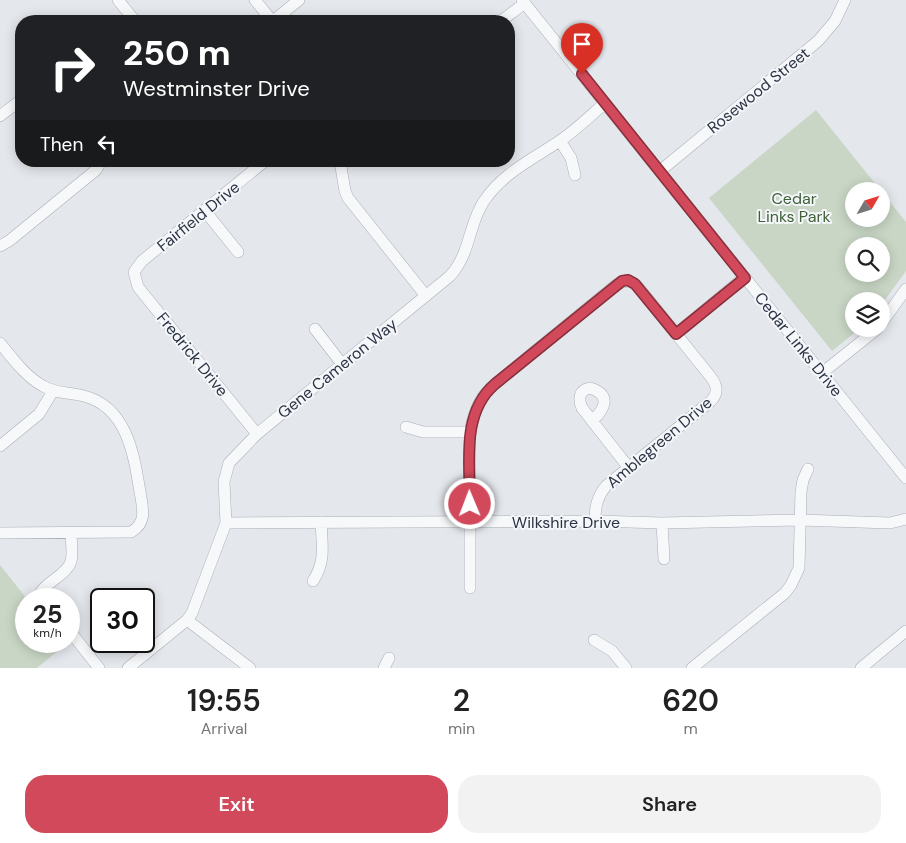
<!DOCTYPE html>
<style>
body{margin:0;font-family:"DM Sans",sans-serif;background:#f2f2f2;color:#222;height:100vh;display:flex;flex-direction:column;font-size:19px;white-space:nowrap}
*{box-sizing:border-box;margin:0}
p{font-size:16px;color:#767676}
.icon{flex:none;width:28px;height:28px;fill:none;stroke:currentColor;stroke-width:2;stroke-linecap:round;stroke-linejoin:round}
.map{position:relative;height:668px;overflow:hidden}
.panel{display:flex;flex-direction:column;background:#fff;flex:1}
.panel>*{flex:none}
.guide{position:absolute;left:15px;top:15px;width:500px;height:152px;border-radius:20px;box-shadow:0 2px 12px #0003;background:#202124;color:#fff;overflow:hidden}
.needle{width:32px;rotate:51deg}
.tools{position:absolute;left:845px;top:182px;display:grid;gap:10px}
.tools a{display:grid;place-items:center;width:45px;height:45px;border-radius:50%;background:#fff;box-shadow:0 2px 12px #0003;font-size:25px}
.speed{position:absolute;left:15px;top:588px;display:flex;gap:10px;font-size:25px;font-weight:700;text-align:center}
.speed>*{display:grid;place-content:center;width:65px;height:65px;border-radius:50%;background:#fff;box-shadow:0 2px 12px #0003;line-height:1}
.speed small{font-size:12px;font-weight:400}
.speed .limit{border:2px solid #111;border-radius:8px;background:#fff;color:#111}
.pin{position:absolute;display:grid;place-items:center;width:42px;height:42px;color:#fff;margin:-51px -21px;border-radius:50% 50% 50% 0;rotate:-45deg;box-shadow:0 0 5px #0007}
.pin .icon{rotate:45deg}
.me{position:absolute;width:55px;margin:-28px;rotate:359deg;stroke-linejoin:round;filter:drop-shadow(0 0 4px #0008)}
.turn{display:flex;align-items:center;gap:18px;height:105px;padding:0 25px;font-size:22px}
.turn .icon{width:65px;height:65px;stroke-width:2.5}
.turn b{display:block;font-size:35px;line-height:42px}
.then{display:flex;align-items:center;height:48px;padding:0 25px;background:#0003;gap:10px;font-size:19px}
.eta{display:flex;justify-content:space-evenly;align-items:center;height:85px;text-align:center}
.eta b{font-size:30px;font-weight:600;line-height:35px}
.primary-button{display:flex;gap:10px;margin-top:auto;padding:10px 25px}
.primary-button a{flex:1;height:58px;border-radius:20px;background:#d1495b;color:#fff;font-size:20px;font-weight:600;line-height:58px;text-align:center}
.primary-button a+a{background:#f2f2f2;color:#222}
.map>svg:first-child{display:block}
.green{fill:#c9d6c5;fill-rule:evenodd}
.lines{fill:none;stroke-linecap:round;stroke-linejoin:round}
.minor-casing{stroke:#a9aeb7;stroke-width:12}
.minor{stroke:#f7f8fa;stroke-width:11}
.route-casing{stroke:#882f3b;stroke-width:12}
.route{stroke:#d1495b;stroke-width:9}
.labels{text-anchor:middle;stroke-width:4;stroke-linejoin:round;paint-order:stroke}
.street-label{font-size:16px;fill:#2b3445;stroke:#f4f6f9}
.park-label{font-size:16px;fill:#3f6138;stroke:#f4f6f9}
</style>
<div class="map">
<svg width="906" height="668" viewBox="0 0 906 668">
<rect width="100%" height="100%" fill="#e4e7ec"/>
<path class="green" d="M816,110L906,222V271L881,305V301H854V329H859L832,351L709,198ZM854,191H881V219H854ZM854,246H881V274H854Z
M0,565L27,599L26,641H62L65,645L37,668H0Z"/>
<g class="lines">
<g class="minor-casing">
<path id="minor" d="M118,0L135,21
M255,0L272,21
M522,0L906,478
M273,21L299,0
M501,21L525,3
M0,116L21,100
M560,141L571,158L575,175
M340,161L345,191L348,198L426,296
M660,171L818,41L835,21L845,0
M205,211L238,252
M0,246L9,241L96,170L101,161
M881,324L906,289
M315,329L342,364
M676,334L745,277
M0,343C13,359 25,376 43,386C56,394 70,392 84,396C127,407 134,455 140,492C143,509 147,523 131,532L0,533
M822,373L877,329
M592,421C605,409 612,395 590,388C579,390 578,399 582,408L629,468
M406,427L423,432H470
M257,434L138,287L134,272L142,261L265,161
M0,446L39,414L53,391
M226,523L595,521L662,523L800,520L890,523L906,519
M662,523L664,559
M313,581C326,561 322,545 321,522
M470,588V432C474,412 479,397 495,384L616,285C626,279 632,280 639,288L710,376C717,385 719,392 711,401L606,486C597,497 595,507 595,521
M43,599L41,592C48,581 64,576 70,564C74,556 71,542 71,533
M187,620L250,668
M69,630L99,668
M594,640L612,651L626,668
M128,668L187,620L192,613L226,523L224,482L229,463L257,434L450,276C471,253 468,225 484,201C503,173 531,160 558,142C575,131 590,116 605,103
M384,668L389,658
M692,668L785,593L791,585L799,568L801,492L803,480L808,469
M861,668L906,631"/>
</g>
<use href="#minor" class="minor"/>
</g>
<g class="lines">
<g class="route-casing">
<path id="route" d="M470,504C470,463 461,413 495,384L622,281L628,280L635,284L676,334L745,278L582,74"/>
</g>
<use href="#route" class="route"/>
</g>
<g class="labels">
<g class="street-label">
<text transform="translate(758 90) rotate(-39)" y="6">Rosewood Street</text>
<text transform="translate(198 216) rotate(-39)" y="6">Fairfield Drive</text>
<text transform="translate(799 344) rotate(51)" y="6">Cedar Links Drive</text>
<text transform="translate(193 354) rotate(51)" y="6">Fredrick Drive</text>
<text transform="translate(337 368) rotate(-39)" y="6">Gene Cameron Way</text>
<text transform="translate(659 442) rotate(-40)" y="6">Amblegreen Drive</text>
<text x="566" y="528">Wilkshire Drive</text>
</g>
<g class="park-label">
<text x="794" y="204">Cedar<tspan x="794" dy="18">Links Park</tspan></text>
</g>
</g>
</svg>
<div class="tools">
<a><svg class="needle" viewBox="-14 -14 28 28"><path d="M0-13l5 13h-10z" fill="#e53935"/><path d="M0 13l5-13h-10z" fill="#767676"/></svg></a>
<a><svg class="icon" aria-label="search" viewBox="0 0 24 24"><circle cx="10" cy="10" r="6"/><path d="M15 15l6 6"/></svg></a>
<a><svg class="icon" aria-label="layers" viewBox="0 0 24 24"><path d="M12 4l9 5-9 5-9-5zM3 14l9 5 9-5"/></svg></a>
</div>
<div class="speed"><div>25<small>km/h</small></div><div class="limit">30</div></div>
<div class="pin" style="left:582px;top:74px;background:#d93025"><svg class="icon" aria-label="arrive" viewBox="0 0 24 24"><path d="M6 21V4h12l-3 4 3 4H6"/></svg></div>
<svg class="me" style="left:470px;top:504px" viewBox="-20 -20 40 40"><circle r="17" fill="#d1495b" stroke="#fff" stroke-width="3"/><path d="M0-11L8 9 0 5-8 9z" fill="#fff"/></svg>
<div class="guide">
<div class="turn"><svg class="icon" aria-label="right" viewBox="0 0 24 24"><path d="M7 20v-9h11M14 6l5 5-5 5"/></svg><div><b>250 m</b>Westminster Drive</div></div>
<div class="then">Then<svg class="icon" aria-label="left" viewBox="0 0 24 24"><path d="M17 20v-9H6M10 6l-5 5 5 5"/></svg></div>
</div>
</div>
<section class="panel">
<div class="eta">
<div><b>19:55</b><p>Arrival</p></div>
<div><b>2</b><p>min</p></div>
<div><b>620</b><p>m</p></div>
</div>
<div class="primary-button"><a>Exit</a><a>Share</a></div>
</section>
